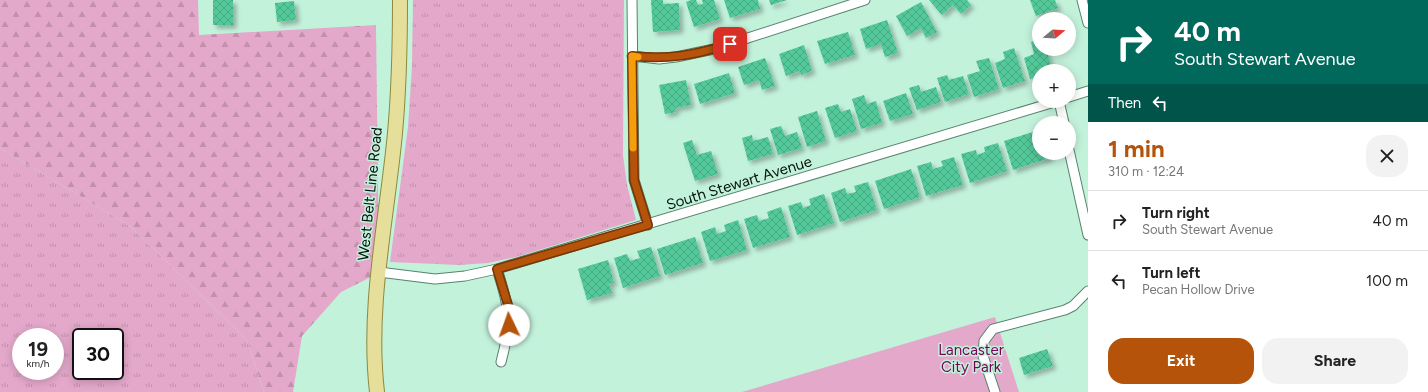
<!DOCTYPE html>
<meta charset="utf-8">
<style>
body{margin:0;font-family:Figtree,sans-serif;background:#f2f2f2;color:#222;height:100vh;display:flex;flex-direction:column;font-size:15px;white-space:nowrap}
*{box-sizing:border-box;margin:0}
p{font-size:13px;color:#767676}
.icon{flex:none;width:22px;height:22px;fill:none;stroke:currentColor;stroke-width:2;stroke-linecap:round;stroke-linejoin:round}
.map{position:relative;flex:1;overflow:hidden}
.details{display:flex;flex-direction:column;background:#fff;width:340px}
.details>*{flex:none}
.guide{background:#00695c;color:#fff;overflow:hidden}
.needle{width:26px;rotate:72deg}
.fabs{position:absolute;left:1032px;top:12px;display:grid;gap:8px}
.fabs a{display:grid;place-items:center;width:44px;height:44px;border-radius:50%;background:#fff;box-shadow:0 2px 10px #0003;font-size:20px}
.speed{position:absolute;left:12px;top:328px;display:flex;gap:8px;font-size:20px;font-weight:700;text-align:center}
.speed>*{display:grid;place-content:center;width:52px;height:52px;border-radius:50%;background:#fff;box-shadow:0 2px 10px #0003;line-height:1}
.speed small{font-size:10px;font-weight:400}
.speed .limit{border:2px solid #111;border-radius:6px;background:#fff;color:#111}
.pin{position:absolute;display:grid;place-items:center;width:34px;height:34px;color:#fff;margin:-17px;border-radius:8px;box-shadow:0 2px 6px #0006}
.me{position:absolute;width:44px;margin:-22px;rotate:357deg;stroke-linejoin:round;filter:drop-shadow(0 0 3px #0008)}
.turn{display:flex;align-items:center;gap:14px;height:84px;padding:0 20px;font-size:18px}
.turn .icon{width:52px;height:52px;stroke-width:2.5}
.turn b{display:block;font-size:28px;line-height:34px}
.then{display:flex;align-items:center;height:38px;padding:0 20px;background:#0003;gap:8px;font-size:15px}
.round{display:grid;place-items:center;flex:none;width:42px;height:42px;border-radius:16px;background:#f2f2f2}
.head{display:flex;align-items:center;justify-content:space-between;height:68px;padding:0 20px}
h1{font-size:24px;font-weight:700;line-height:30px;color:#b45309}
.cta{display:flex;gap:8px;margin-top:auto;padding:8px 20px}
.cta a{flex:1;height:46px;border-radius:16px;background:#b45309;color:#fff;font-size:16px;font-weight:700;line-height:46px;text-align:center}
.cta a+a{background:#f2f2f2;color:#222}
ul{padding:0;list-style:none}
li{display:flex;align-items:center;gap:12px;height:60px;padding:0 20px;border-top:1px solid #e0e0e0}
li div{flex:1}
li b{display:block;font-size:15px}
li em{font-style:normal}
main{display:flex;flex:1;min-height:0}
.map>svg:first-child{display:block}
.grass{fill:url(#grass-tufts);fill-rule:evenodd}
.forest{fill:url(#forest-firs)}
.park{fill:#e4a8cb}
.building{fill:url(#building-cross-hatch);filter:url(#shadow)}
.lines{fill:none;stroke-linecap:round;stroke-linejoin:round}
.minor-casing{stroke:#57836e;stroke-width:11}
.primary-casing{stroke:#8c893e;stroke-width:16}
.minor{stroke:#fff;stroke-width:9}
.primary{stroke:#e6df9b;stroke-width:14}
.route-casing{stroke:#753606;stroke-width:10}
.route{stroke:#b45309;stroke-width:7}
.slow{stroke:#f59e0b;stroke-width:7}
.labels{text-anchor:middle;stroke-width:3;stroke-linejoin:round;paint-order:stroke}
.street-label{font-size:15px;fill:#03120b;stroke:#c3f2db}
.park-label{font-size:15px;fill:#750657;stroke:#c3f2db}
</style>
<main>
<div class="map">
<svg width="1088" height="392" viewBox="0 0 1088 392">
<defs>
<pattern id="grass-tufts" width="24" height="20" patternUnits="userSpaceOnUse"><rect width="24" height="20" fill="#e4a8cb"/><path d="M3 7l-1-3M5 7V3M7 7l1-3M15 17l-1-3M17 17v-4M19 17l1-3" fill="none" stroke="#c290ad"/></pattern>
<pattern id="forest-firs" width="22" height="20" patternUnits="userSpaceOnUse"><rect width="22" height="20" fill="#e4a8cb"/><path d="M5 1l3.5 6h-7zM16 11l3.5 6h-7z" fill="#c290ad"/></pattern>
<pattern id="building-cross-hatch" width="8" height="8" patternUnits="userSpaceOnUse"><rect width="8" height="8" fill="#53c899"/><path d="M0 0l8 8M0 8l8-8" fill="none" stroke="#47ab82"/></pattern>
<filter id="shadow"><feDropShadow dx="3.5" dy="3.5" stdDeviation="2" flood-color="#0004"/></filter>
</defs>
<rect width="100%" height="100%" fill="#c3f2db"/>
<path class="grass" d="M413,0H624L623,155L627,185L636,220L516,257L488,263L459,265L390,262L408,127L412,66Z
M0,148L130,226L247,340L264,392H0ZM21,337H55V371H21ZM81,337H115V371H81Z"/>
<path class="forest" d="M0,0H198L199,35L376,25L379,273L341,292L302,336L293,392H264L247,340L130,226L0,148Z"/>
<path class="park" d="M995,317L1019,392H742Z"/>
<path class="building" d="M213,0H233V25H213Z
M651,0H663V4L679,3L680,30L653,32Z
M691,0H696L698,5L703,4L702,0H714L720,19L694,27L686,2Z
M724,0H758L760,9L730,18Z
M769,0H787L771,5Z
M929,0H967L971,5L961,14L953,5L942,15Z
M1030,0H1055L1058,8L1036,16Z
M294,1L296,20L277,22L275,3Z
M921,2L937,32L926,38L921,28L907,36L896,16Z
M887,20L898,53L885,57L881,44L866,49L860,29Z
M848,32L855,55L825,64L817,41Z
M1039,39V49H1046L1053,71H1039V77L1030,79L1024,58L1034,54L1031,42Z
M804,45L812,71L801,75L800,71L786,76L779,54Z
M1014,48L1025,81L1003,88L995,63L1005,59L1003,52Z
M765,58L775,86L762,90L759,80L744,85L738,67Z
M989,58L999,89L974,97L967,75L980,71L976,61Z
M729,73L735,93L700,104L694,84Z
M947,75L949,80L963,76L969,94L945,102L937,78Z
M686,80L691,105L675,108L676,112L665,114L659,85Z
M919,85L921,92L936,87L941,102L917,110L909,88Z
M906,93L913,114L890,121L883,101Z
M864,95L867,104L876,101L882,123L861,129L852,99Z
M838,104L841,112L850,109L857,131L835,138L825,108Z
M817,111L826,141L807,147L798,117Z
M781,126L785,136L797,132L802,148L778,155L770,129Z
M1039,130V153H1049L1050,158L1013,170L1004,141Z
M752,135L753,141L768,137L773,154L748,161L742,138Z
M692,140L697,155L711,151L718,174L695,181L683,143Z
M998,143L1007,171L970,183L961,154L976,150L977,155L985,152L984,147Z
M954,157L963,185L926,196L917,166L931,162L933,169L943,166L941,161Z
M911,169L920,197L884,209L875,181Z
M868,182L877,210L840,222L831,193L845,188L847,194L856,192L854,186Z
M824,194L834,223L797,235L788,206L801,202L803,208L811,205L809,199Z
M781,207L790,237L753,248L744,219L757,215L759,221L769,218L767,212Z
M738,220L747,250L710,261L701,232L715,227L717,234L726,231L724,225Z
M695,237L703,263L665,275L657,249Z
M651,247L660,276L623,288L614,258L627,254L630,261L640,258L637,251Z
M608,260L614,283L609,284L612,293L587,300L578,269Z
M1047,349L1053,366L1024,375L1019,358Z"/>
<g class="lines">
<g class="minor-casing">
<path id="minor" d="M632,0L634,180L648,225
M1082,0L1088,23
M632,56L659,59L676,57L714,49L865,0
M1069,97L1088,91
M1059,101L1064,123
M1069,150L1088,235
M497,269C510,309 512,321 501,362
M379,272L435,279L465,276L497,269L1058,101
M995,392L983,356L984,341L993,329L1065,310L1073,306L1088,291"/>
</g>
<g class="primary-casing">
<path id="primary" d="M377,392C367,306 387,219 395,133C399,89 400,44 400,0"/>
</g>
<use href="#minor" class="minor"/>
<use href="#primary" class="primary"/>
</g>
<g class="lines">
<g class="route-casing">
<path id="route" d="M509,325V308L497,269L648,225L634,180L632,56C668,60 695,55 730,44"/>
</g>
<use href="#route" class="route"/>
<path class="slow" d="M633,148L632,56L638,57"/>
</g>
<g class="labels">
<g class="street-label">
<text transform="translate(739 183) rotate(-17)" y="5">South Stewart Avenue</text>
<text transform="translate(370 194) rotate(-84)" y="5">West Belt Line Road</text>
</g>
<g class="park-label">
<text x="971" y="355">Lancaster<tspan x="971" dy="17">City Park</tspan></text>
</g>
</g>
</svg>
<div class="fabs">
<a><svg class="needle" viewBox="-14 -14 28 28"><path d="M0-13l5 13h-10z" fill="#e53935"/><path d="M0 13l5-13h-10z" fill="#767676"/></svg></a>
<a>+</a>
<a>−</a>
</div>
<div class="speed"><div>19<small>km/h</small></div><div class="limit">30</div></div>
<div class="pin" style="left:730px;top:44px;background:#d93025"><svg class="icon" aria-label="arrive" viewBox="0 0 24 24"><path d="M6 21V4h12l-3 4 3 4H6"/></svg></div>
<svg class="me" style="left:509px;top:325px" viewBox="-20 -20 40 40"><circle r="19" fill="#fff"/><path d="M0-13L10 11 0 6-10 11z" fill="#b45309"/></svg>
</div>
<section class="details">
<div class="guide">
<div class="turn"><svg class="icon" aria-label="right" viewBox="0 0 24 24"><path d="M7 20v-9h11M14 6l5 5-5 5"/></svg><div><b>40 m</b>South Stewart Avenue</div></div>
<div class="then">Then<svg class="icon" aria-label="left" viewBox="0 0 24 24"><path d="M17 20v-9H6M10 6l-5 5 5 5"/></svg></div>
</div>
<div class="head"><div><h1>1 min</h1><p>310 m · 12:24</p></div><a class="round"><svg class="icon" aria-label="close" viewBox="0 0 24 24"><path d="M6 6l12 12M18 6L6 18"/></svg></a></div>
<ul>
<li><svg class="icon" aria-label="right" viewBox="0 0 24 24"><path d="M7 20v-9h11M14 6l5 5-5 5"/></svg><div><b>Turn right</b><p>South Stewart Avenue</p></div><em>40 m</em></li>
<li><svg class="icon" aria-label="left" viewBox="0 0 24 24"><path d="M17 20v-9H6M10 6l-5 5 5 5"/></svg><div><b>Turn left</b><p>Pecan Hollow Drive</p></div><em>100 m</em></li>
</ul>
<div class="cta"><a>Exit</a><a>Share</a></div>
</section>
</main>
